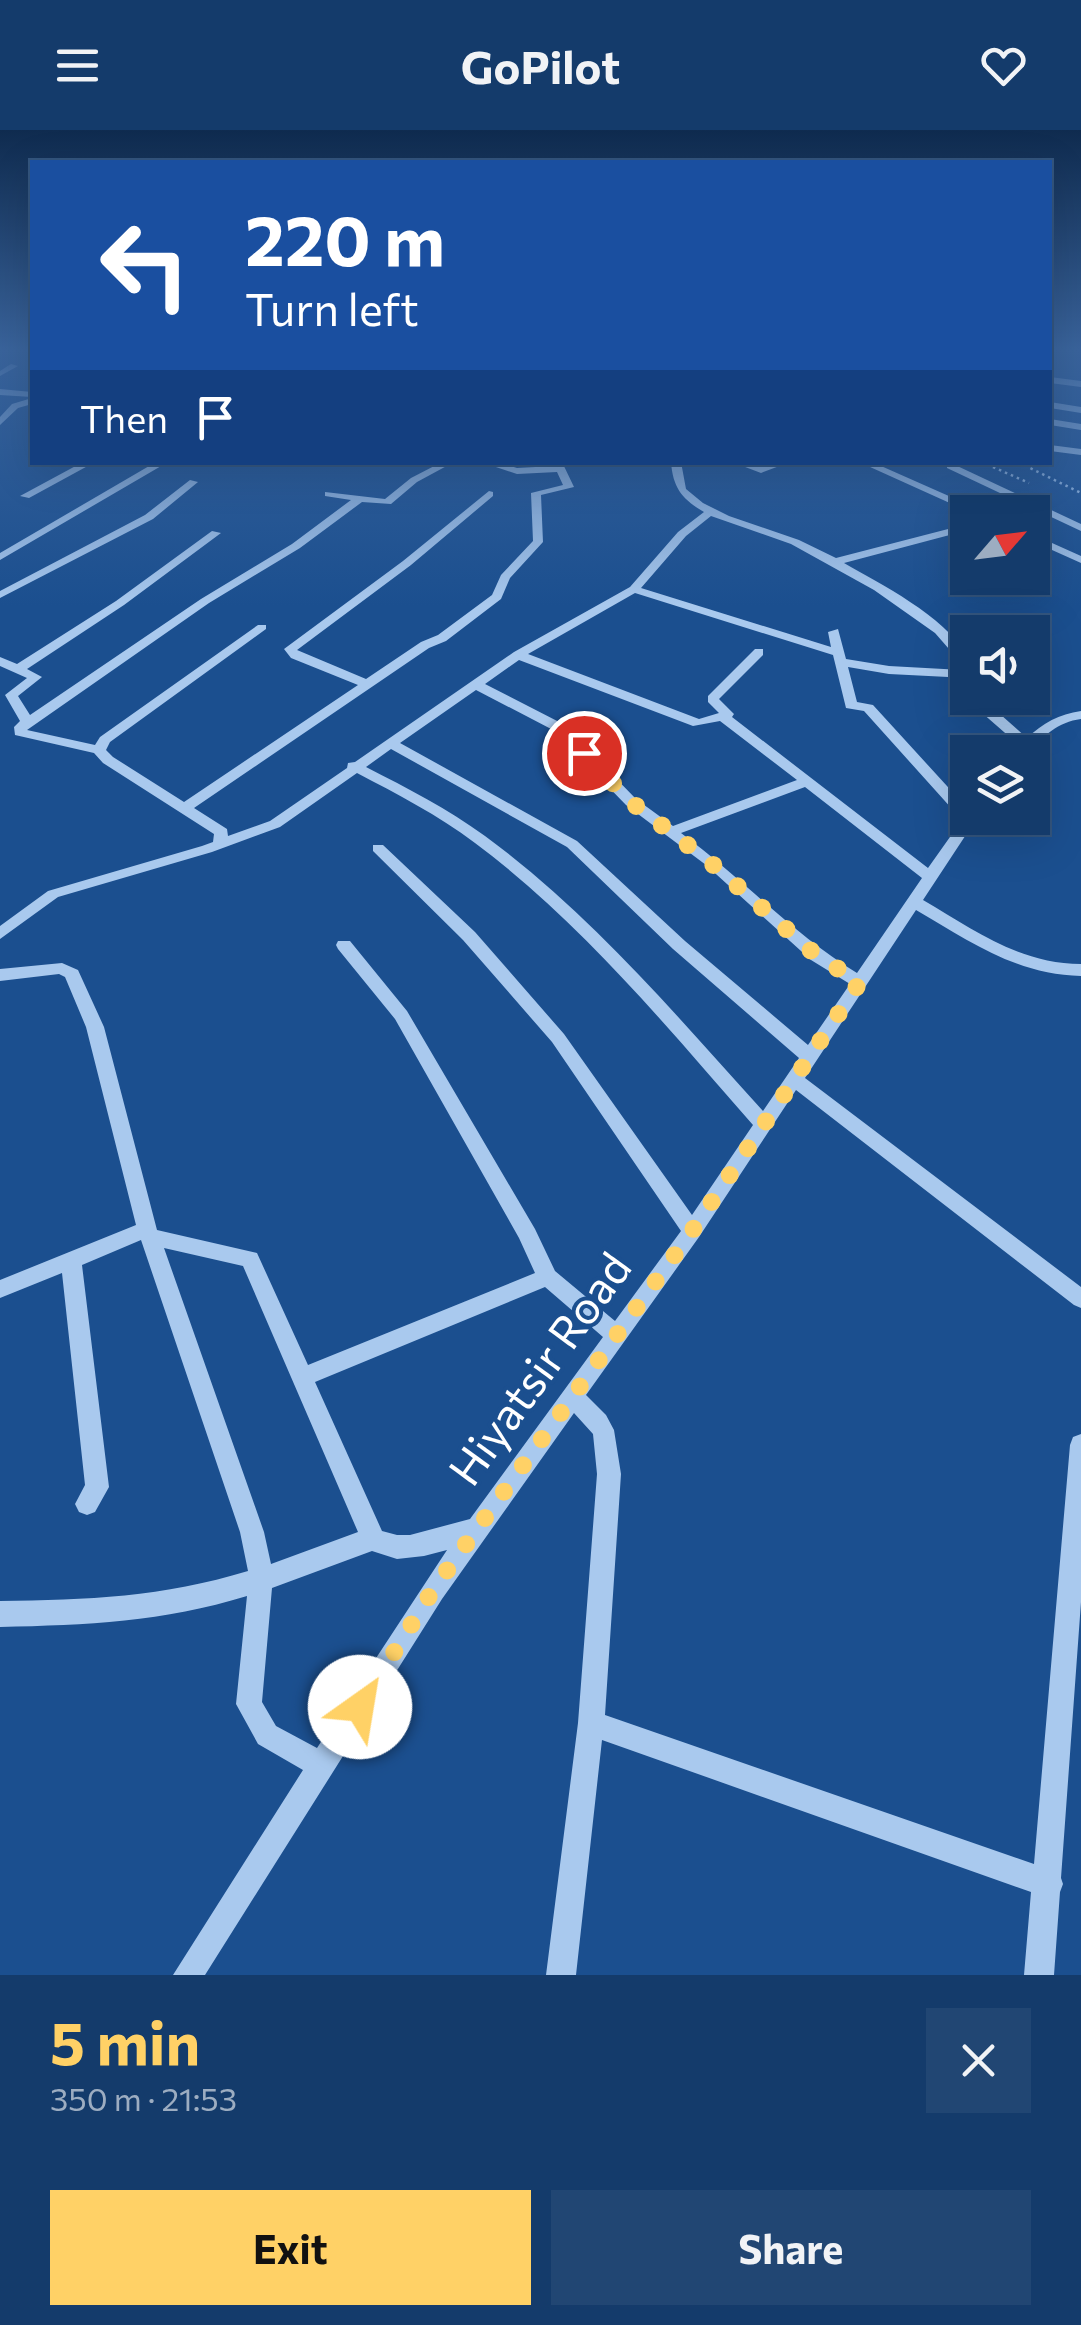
<!DOCTYPE html>
<meta charset="utf-8">
<style>
body{margin:0;font-family:Commissioner,sans-serif;background:#214673;color:#f1f3f6;height:100vh;display:flex;flex-direction:column;font-size:38px;white-space:nowrap}
*{box-sizing:border-box;margin:0}
p{font-size:32px;color:#9dadc1}
.icon{flex:none;width:55px;height:55px;fill:none;stroke:currentColor;stroke-width:2;stroke-linecap:round;stroke-linejoin:round}
.map{position:relative;height:1845px;overflow:hidden}
.side{display:flex;flex-direction:column;background:#143b6b;flex:1}
.side>*{flex:none}
.banner{position:absolute;left:30px;top:30px;width:1022px;height:305px;border-radius:0px;box-shadow:0 10px 40px #0002,0 0 0 2px #33557e;background:#1a4fa0;color:#fff;overflow:hidden}
.needle{width:65px;rotate:62deg}
.fabs{position:absolute;left:950px;top:365px;display:grid;gap:20px}
.fabs a{display:grid;place-items:center;width:100px;height:100px;border-radius:0px;background:#143b6b;box-shadow:0 10px 40px #0002,0 0 0 2px #33557e;font-size:50px}
.pin{position:absolute;display:grid;place-items:center;width:85px;height:85px;color:#fff;margin:-42px;border:5px solid #fff;border-radius:50%;box-shadow:0 2px 10px #0007}
.me{position:absolute;width:110px;margin:-55px;rotate:32deg;stroke-linejoin:round;filter:drop-shadow(0 0 8px #0008)}
.turn{display:flex;align-items:center;gap:35px;height:210px;padding:0 50px;font-size:45px}
.turn .icon{width:130px;height:130px;stroke-width:2.5}
.turn b{display:block;font-size:70px;line-height:85px}
.then{display:flex;align-items:center;height:95px;padding:0 50px;background:#0003;gap:20px;font-size:38px}
.round{display:grid;place-items:center;flex:none;width:105px;height:105px;border-radius:0px;background:#214673}
.headline{display:flex;align-items:center;justify-content:space-between;height:170px;padding:0 50px}
h1{font-size:60px;font-weight:700;line-height:75px;color:#ffd166}
.button{display:flex;gap:20px;margin-top:auto;padding:20px 50px}
.button a{flex:1;height:115px;border-radius:0px;background:#ffd166;color:#111;font-size:40px;font-weight:700;line-height:115px;text-align:center}
.button a+a{background:#214673;color:#f1f3f6}
header{display:flex;justify-content:space-between;align-items:center;height:130px;padding:0 50px;background:#143b6b;font-size:45px;font-weight:700}
.map>svg:first-child{display:block}
.lines{fill:none;stroke-linecap:round;stroke-linejoin:round}
.path{stroke:#a9c9ee;stroke-width:2.5;stroke-dasharray:2.5 4;stroke-linecap:butt}
.minor{fill:#a9c9ee;fill-rule:evenodd}
.route{stroke:#ffd166;stroke-width:18;stroke-dasharray:0 32.4}
.labels{text-anchor:middle;stroke-width:8;stroke-linejoin:round;paint-order:stroke}
.near-street-label{font-size:45px;fill:#fff;stroke:#1b4f8f}
</style>
<header><svg class="icon" aria-label="menu" viewBox="0 0 24 24"><path d="M4 6h16M4 12h16M4 18h16"/></svg>GoPilot<svg class="icon" aria-label="heart" viewBox="0 0 24 24"><path d="M12 20l-8-8c-3-5 5-10 8-4 3-6 11-1 8 4z"/></svg></header>
<div class="map">
<svg width="1081" height="1845" viewBox="0 0 1081 1845">
<rect width="100%" height="100%" fill="#1b4f8f"/>
<g class="lines">
<path class="path" d="M1030,332V338L1081,363
M993,337L1029,353"/>
<path class="minor" d="M11,234L18,236L0,246V241Z
M1050,247L1081,251V257L1050,253Z
M0,259L32,262V267L0,265Z
M32,268V274L18,278L0,295V287L12,274Z
M1050,272L1081,277V283L1050,278Z
M1050,289L1081,294V300L1050,295Z
M1050,315L1081,319V325L1050,321Z
M83,332H95L29,368L20,366Z
M156,332H168L0,430V423Z
M442,332H454L417,352L391,374L362,372L300,418L209,473L27,600L95,615L100,607L258,495H266V499L110,612L106,620L113,627L184,672L358,555L291,528L284,519L403,431L489,361L493,362V366L411,435L297,520L366,549L421,512L438,505L492,465L501,445L533,411L531,363L563,355L557,342L517,344L481,332H497L517,338L554,336L552,332H562L574,357L541,365L543,412L510,448L501,469L446,511L429,518L194,678L227,699L228,706L270,691L347,638L348,633L355,632L514,522L630,457L678,402L704,382C682,369 673,358 671,332H681L686,359L703,373L729,386L799,410L836,428L952,398V374L859,332H872L985,382H973L962,378L961,402L844,433C879,453 946,487 965,524C969,532 968,539 968,548L889,544L848,537L857,572L873,575L968,679V688H977L923,770C974,800 1020,834 1081,834V846C1017,845 969,811 916,780L805,948L1081,1157V1178L1074,1175L796,960L699,1107L586,1265L606,1285L614,1300L621,1344L605,1585L1034,1734L1070,1315L1073,1307L1081,1304V1472L1061,1748L1063,1754L1060,1762L1054,1845H1024L1031,1762L602,1610L576,1845H546L578,1593L597,1344L593,1304L574,1283L442,1469L205,1845H173L303,1640L258,1614L236,1574L247,1466C163,1492 87,1495 0,1497V1471C87,1470 163,1467 248,1441L240,1402L141,1110L82,1135L109,1357L95,1382L87,1385L79,1382L75,1374L85,1355L62,1143L0,1168V1150L136,1095L86,897L65,847L59,844L0,851V839L62,833L78,840L104,897L157,1100L257,1123L308,1235L535,1143L519,1108L395,889L338,819L336,815L338,811H350L407,881L535,1099L555,1141L615,1191L681,1101L552,912L463,810L373,721V715H383L475,802L564,904L692,1085L753,995C666,896 582,793 475,713C438,685 397,664 357,643L280,697L212,722L58,767L0,809V796L48,761L202,716L213,712L214,704L103,633L94,623L15,605L14,597L20,591L5,565L27,548L0,536V527L17,534L116,471L212,401L221,403L124,475L27,539L42,547L18,566L30,585L201,469L292,414L351,370L325,366V362L385,369L411,348ZM711,386L791,414L874,460L935,503L949,519L962,540L889,536L846,529L838,499L828,502L831,517L641,458L686,406ZM635,463L833,525L846,578L864,581L962,690L928,738L732,587L734,584L719,569L763,525V519H755L708,566V572L719,583L699,589L528,524ZM519,530L693,596L720,591L797,650L673,696L636,669L563,594L485,554ZM476,560L553,600L626,675L706,735L811,830L850,854L808,915L685,811L577,711L400,613ZM391,619L567,717L673,819L799,928L763,981C675,884 591,784 485,706C448,679 407,658 366,637ZM805,657L922,748L857,843C793,804 742,748 681,703ZM164,1118L243,1136L358,1402L271,1434L264,1402ZM545,1157L603,1207L470,1389L410,1405H397L382,1401L315,1252ZM447,1420L317,1618L276,1596L262,1572L272,1458L372,1421L397,1429L424,1426Z
M732,332C743,332 755,337 765,336C774,334 781,332 790,332L761,343Z
M947,334H953L1081,394V401L947,338Z
M190,350L198,352L153,389L0,468V461L145,385Z
M1032,404L1081,426V433L1032,411Z
M975,568H987L992,577L1027,608C1043,593 1059,584 1081,581V589C1058,592 1043,606 1029,622H1016L1020,616L981,582Z"/>
</g>
<linearGradient id="sky" x2="0" y2="1"><stop stop-color="#0f2b4f"/><stop offset="0.46" stop-color="#39639b"/><stop offset="1" stop-color="#39639b" stop-opacity="0"/></linearGradient>
<rect width="1081" height="476" fill="url(#sky)"/>
<g class="lines">
<path class="route" d="M360,1577L433,1460L692,1101L860,852L817,826L710,732L631,672L584,623"/>
</g>
<g class="labels">
<g class="near-street-label">
<text transform="translate(540 1239) rotate(-54)" y="16">Hiyatsir Road</text>
</g>
</g>
</svg>
<div class="fabs">
<a><svg class="needle" viewBox="-14 -14 28 28"><path d="M0-13l5 13h-10z" fill="#e53935"/><path d="M0 13l5-13h-10z" fill="#9dadc1"/></svg></a>
<a><svg class="icon" aria-label="sound" viewBox="0 0 24 24"><path d="M4 9h4l5-4v14l-5-4H4zM17 9q2 3 0 6"/></svg></a>
<a><svg class="icon" aria-label="layers" viewBox="0 0 24 24"><path d="M12 4l9 5-9 5-9-5zM3 14l9 5 9-5"/></svg></a>
</div>
<div class="pin" style="left:584px;top:623px;background:#d93025"><svg class="icon" aria-label="arrive" viewBox="0 0 24 24"><path d="M6 21V4h12l-3 4 3 4H6"/></svg></div>
<svg class="me" style="left:360px;top:1577px" viewBox="-20 -20 40 40"><circle r="19" fill="#fff"/><path d="M0-13L10 11 0 6-10 11z" fill="#ffd166"/></svg>
<div class="banner">
<div class="turn"><svg class="icon" aria-label="left" viewBox="0 0 24 24"><path d="M17 20v-9H6M10 6l-5 5 5 5"/></svg><div><b>220 m</b>Turn left</div></div>
<div class="then">Then<svg class="icon" aria-label="arrive" viewBox="0 0 24 24"><path d="M6 21V4h12l-3 4 3 4H6"/></svg></div>
</div>
</div>
<section class="side">
<div class="headline"><div><h1>5 min</h1><p>350 m · 21:53</p></div><a class="round"><svg class="icon" aria-label="close" viewBox="0 0 24 24"><path d="M6 6l12 12M18 6L6 18"/></svg></a></div>
<div class="button"><a>Exit</a><a>Share</a></div>
</section>
